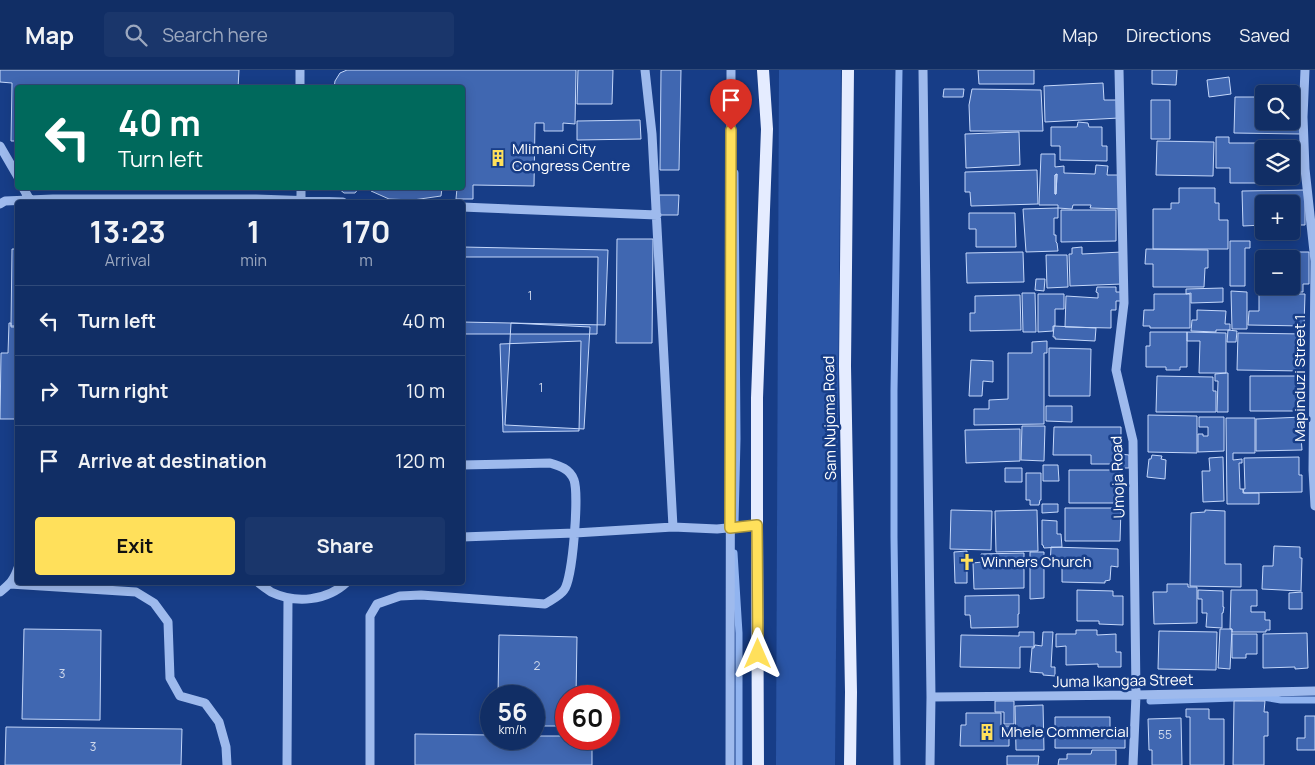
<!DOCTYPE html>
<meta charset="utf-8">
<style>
body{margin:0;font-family:Manrope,sans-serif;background:#1a366b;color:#f1f3f6;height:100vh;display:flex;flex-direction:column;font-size:19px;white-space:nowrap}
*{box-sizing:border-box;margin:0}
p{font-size:16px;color:#9ca8bf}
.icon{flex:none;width:28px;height:28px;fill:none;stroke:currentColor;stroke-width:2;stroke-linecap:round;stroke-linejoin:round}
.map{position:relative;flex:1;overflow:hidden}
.side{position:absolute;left:15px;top:130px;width:450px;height:385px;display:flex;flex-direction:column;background:#112e65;border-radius:5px;box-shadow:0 2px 12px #0003,0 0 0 1px #304a79}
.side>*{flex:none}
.hud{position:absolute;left:15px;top:15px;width:450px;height:105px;border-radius:5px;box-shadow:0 2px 12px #0003,0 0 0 1px #304a79;background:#00695c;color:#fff;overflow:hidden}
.buttons{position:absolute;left:1255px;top:15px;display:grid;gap:10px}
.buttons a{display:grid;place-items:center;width:45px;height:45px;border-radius:5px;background:#112e65;box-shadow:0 2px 12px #0003,0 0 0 1px #304a79;font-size:25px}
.speed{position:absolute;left:480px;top:615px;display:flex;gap:10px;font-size:25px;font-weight:700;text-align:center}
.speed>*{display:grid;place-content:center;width:65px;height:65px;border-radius:50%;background:#112e65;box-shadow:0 2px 12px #0003,0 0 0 1px #304a79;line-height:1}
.speed small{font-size:12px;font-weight:400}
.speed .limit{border:8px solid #d22;background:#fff;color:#111}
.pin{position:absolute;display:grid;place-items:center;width:42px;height:42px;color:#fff;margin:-51px -21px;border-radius:50% 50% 50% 0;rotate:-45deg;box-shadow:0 0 5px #0007}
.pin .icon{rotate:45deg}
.me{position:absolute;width:55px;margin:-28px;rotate:0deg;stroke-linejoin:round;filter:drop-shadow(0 0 4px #0008)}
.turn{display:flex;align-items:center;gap:18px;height:105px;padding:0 20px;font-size:22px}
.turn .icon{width:65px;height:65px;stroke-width:2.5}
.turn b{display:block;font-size:35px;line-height:42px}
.eta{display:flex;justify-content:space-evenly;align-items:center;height:85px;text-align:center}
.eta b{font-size:30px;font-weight:700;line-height:35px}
.action{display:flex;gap:10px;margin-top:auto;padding:10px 20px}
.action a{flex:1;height:58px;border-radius:5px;background:#ffe05b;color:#111;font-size:20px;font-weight:700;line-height:58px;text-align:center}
.action a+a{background:#1a366b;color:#f1f3f6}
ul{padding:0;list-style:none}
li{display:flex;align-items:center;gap:15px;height:70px;padding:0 20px;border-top:1px solid #304a79}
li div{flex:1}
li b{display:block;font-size:19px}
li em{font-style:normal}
header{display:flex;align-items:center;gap:30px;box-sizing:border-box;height:70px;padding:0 25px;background:#112e65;border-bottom:1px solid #304a79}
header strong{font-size:24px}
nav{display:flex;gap:28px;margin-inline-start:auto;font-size:18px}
.search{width:350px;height:45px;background:#1a366b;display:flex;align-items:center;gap:12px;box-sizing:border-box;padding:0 18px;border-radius:5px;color:#9ca8bf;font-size:19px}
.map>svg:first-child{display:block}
.green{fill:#2a55a6}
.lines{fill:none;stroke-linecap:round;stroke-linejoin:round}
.stream{stroke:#91b4f0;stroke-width:7}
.building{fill:#4067b1;stroke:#c4d7fa;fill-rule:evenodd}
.minor{stroke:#9ebaed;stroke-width:9}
.major{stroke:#e5ecff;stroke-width:12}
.route-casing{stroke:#a6923b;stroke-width:12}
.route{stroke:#ffe05b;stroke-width:9}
.labels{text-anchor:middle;stroke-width:5;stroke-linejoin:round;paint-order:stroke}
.number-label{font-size:12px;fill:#cfd9ec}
.poi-label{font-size:15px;fill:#fff;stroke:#173d87;text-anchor:start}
.street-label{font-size:15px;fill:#fff;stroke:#173d87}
</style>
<header>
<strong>Map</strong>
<div class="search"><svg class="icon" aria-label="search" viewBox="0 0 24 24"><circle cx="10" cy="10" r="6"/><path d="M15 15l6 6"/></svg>Search here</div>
<nav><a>Map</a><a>Directions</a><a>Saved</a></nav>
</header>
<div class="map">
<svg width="1315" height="695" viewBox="0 0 1315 695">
<rect width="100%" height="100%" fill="#173d87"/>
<path class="green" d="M779,0H841L835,695H776Z"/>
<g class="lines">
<path class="stream" d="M735,453L737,369L735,103
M734,483L739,563V695
M1150,631L1263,627L1281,630H1315
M897,695L894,467V321L899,0"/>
</g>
<path class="building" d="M0,0H239L238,18H18V71H11L12,13L0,12Z
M347,0H576L575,54L563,53V61H544V53H535L534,116L473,115V129H456L457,118H462V18H334L335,11L340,3Z
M578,0H613L612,34H577Z
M661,0H681L679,100H660Z
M978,0H1034V14H979Z
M1152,0H1177L1176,15L1152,14Z
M1229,7L1231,24L1209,27L1207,10Z
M1103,13L1104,30H1118L1119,48L1045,52L1044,16Z
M944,19H964L963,27H943Z
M972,19L1041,20L1043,61H970L969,35Z
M1263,24H1264V51H1291V25H1302L1301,64L1234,63L1235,27H1264Z
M1151,30H1170V69H1151Z
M640,50L641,69L577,70V51Z
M1078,52L1088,53L1089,57H1102V76H1107V91L1060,90V76H1051V57H1077Z
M1019,62L1020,95L966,98L965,64Z
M1216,67H1229V73H1273V79H1264V106H1268V113H1230V98H1216Z
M1157,71L1214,72L1213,106L1156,105Z
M1041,84H1055V97L1064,96V103L1095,104L1096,95L1108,96L1107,105H1124L1123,139L1090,138L1091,135H1073L1072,139L1058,138V135H1039ZM1057,104L1056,124H1055V105Z
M1037,100L1038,134L971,136L970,122H965V102Z
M1057,104L1056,124H1055V105Z
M338,118H359L355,123H344Z
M370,118H442L441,126L413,130L389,129L371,121Z
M1179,118H1215V133H1219V150H1228V179H1153V139H1171V133H1179Z
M1305,120V155H1294V162H1263V155L1243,156L1242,121ZM1264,134H1291V161H1264Z
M659,125H679L678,145H659Z
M1058,138V148H1054V165H1056V172L1057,173L1058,181L1026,182L1023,139Z
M1061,140H1116V171L1061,172Z
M969,143H1015L1016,177H976V159H969Z
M617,169H653L652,273H616Z
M1230,171H1250V178H1245V216H1230Z
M462,177L608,180L605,255L462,252Z
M1082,177V184L1122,182V214L1070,216L1069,184H1072V178Z
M12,179H18V256H11Z
M1146,179L1208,180V198H1205L1204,217H1153V194H1145Z
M1023,182L1024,212L967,213L966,183Z
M1261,182H1309V214H1303V222H1293V217L1282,216V219H1256V193H1261ZM1264,189H1291V216H1264Z
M1046,185H1067L1068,217L1047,218Z
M462,187H598L597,264H462Z
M1036,209H1045L1044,221L1035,220Z
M1097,217H1116V222H1124L1123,231H1116V240H1111V258L1065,257L1066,226L1098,228V223L1096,222Z
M1223,218V232L1191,233V223L1186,224V219Z
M1231,221L1247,222V259H1232Z
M1022,223H1035L1036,262H1023Z
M1038,224H1064V239H1055V256H1053V261L1038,262Z
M1154,224H1190V258H1150V256H1143L1144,240H1154Z
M1259,224H1305L1304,256L1248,255L1249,241H1259Z
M1020,225L1021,260L970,261V243H975V226Z
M1197,240L1226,241L1225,254H1230V260H1216V262L1191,261L1192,250H1197Z
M9,253H11V257H18V349H0L1,283H8Z
M511,253L590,257L584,359L505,355Z
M1054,256L1096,258L1095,271L1055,269V267H1053Z
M1228,260L1237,261L1236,272H1227Z
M1150,262H1187V297H1180V300H1166V297H1146V276H1150Z
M1187,262L1226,263V303H1199L1200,271H1187Z
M1238,263L1304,264L1303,301L1237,300Z
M581,271L579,361L503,362L500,274Z
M1047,271V283H1044V354L974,355V339H989V330L1008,329V283H1032V272Z
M1049,278L1091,279L1090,326H1049Z
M971,290L993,291V312L983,311L982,326H969Z
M1226,303H1228V342H1217L1218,311H1215V304Z
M1157,306L1213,307V321H1216V342H1156Z
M1250,306H1303L1302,341H1250Z
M1046,336H1072V352L1046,351Z
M1148,345L1197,346V383L1148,382Z
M1199,347H1224V381L1198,382V364H1203V366H1208V357H1199Z
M1303,347L1304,367H1301L1302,380L1256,381V349Z
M1226,348H1255V383H1233V390L1242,389V393H1239L1240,419H1243V423H1259V434H1227Z
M1022,356H1045L1044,391L1021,390Z
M1054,357H1121V384L1129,385V398H1112V394H1091V385H1053Z
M1020,359V391L966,393L965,360Z
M1152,385L1162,386L1161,389L1166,390L1165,409L1147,407L1149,389H1151Z
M1223,387L1224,431L1203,432L1202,401H1210L1209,388Z
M1299,387V405H1302V422L1244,423L1243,419H1245L1244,388Z
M1043,395H1058L1059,411H1043Z
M1005,398H1022V412H1005Z
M1069,400H1120V433H1069Z
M1026,403H1041V430H1040L1039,435H1030V430H1026Z
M1042,434H1058V442L1042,443Z
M1065,438H1121L1120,471H1065Z
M951,440L992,441L991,480L950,479Z
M1037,440L1038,481L996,482L995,441Z
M1205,440L1225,441V494H1241V517L1190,516L1191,443L1205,442Z
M1042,450L1057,451V464H1061L1062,477L1044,478L1043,475H1042Z
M1274,476L1300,477V488H1302L1301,521L1262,519L1263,496H1273Z
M1051,477L1118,479V497L1111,496L1110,510L1105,511V513L1062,512V496H1050Z
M967,481V513H955L954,482Z
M1030,482H1044V528L1030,529Z
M1024,483V518L974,519L973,493L982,492L981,484Z
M1167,514H1188V517H1197V553L1154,554L1153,522H1167Z
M1077,520L1113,521V526H1123V555L1099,554V551H1077Z
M1198,520L1223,521V537H1224L1223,543H1222V558L1206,557L1207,543H1202V529H1198Z
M1231,520H1257V536H1251V542H1265V550H1270V560H1266V562H1232V559H1230Z
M1302,522V539H1289V523Z
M1019,525V544H1018V557L971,558L970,545H965V526Z
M24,559L101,560L100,650L22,649Z
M1220,559H1232L1230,599L1218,598Z
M1076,560H1097V565L1116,564V582H1121V597H1098V594L1066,595V576L1056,577V564H1076Z
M1159,561L1217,562L1216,600L1158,599Z
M1019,562H1034V577H1020V598L960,597L961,565L1019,566Z
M1043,562H1053L1051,597H1055V606L1043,605V603L1030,602L1032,578H1034L1035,575L1042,576Z
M1307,563L1308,598L1295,599V597L1263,598V564Z
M1232,564H1257V584H1246V588H1232Z
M499,565L577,567L576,626H566V656H534V626H498Z
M995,631H1014V654H1004V642H995Z
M1234,631H1265L1264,642H1268V666H1264V695H1233Z
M1043,635L1044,680H1016L1015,636Z
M1186,639H1209V649H1224V695H1190V647H1186Z
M966,643H1001V656H1014L1013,667H1009V676H960L961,655H966Z
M1305,646H1315V680H1297V668H1305Z
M1055,647H1110V660L1125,659V678H1055Z
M1181,648L1182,695H1152V680H1149L1148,649Z
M6,657L182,659L181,695H5Z
M415,664L491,665V669H534V666H566V669H592V695H415Z
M1092,680H1116V695H1058L1059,689H1067V684H1091Z
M1007,686H1039L1038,695H1007Z"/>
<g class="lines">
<path class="minor" d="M645,0L652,64L673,457
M923,0L931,627L930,695
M1119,0L1124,233L1116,300L1133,371L1136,625L1133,695
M1305,0L1303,47L1305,99L1315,191L1313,400L1315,436
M300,18V0
M0,76L18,107
M23,118L30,130
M301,118V132
M0,134L5,131L53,129H256L343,132
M462,137L657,145
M462,467L575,463L673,457L717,459L757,455
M258,512C262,516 267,519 271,522C296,534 327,531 347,512
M10,514L136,522L154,533L168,552L170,608L180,626L205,633L219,652L226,677L227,695
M0,522C10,514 14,510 18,498
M931,627L1136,625L1315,621
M287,695L288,528
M370,695V546L377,534L400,526L421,525L545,534C551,530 560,526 564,520C573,509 579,424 574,410C570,399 560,396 550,393L462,395
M730,695L731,0"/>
<path class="major" d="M848,0L845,296L851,622L850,695
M758,695L757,455V328L767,59L763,0"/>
</g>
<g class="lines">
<g class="route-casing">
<path id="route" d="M731,60L730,458L757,455L758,584"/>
</g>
<use href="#route" class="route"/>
</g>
<defs>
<g id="building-bare" transform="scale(1.35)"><path d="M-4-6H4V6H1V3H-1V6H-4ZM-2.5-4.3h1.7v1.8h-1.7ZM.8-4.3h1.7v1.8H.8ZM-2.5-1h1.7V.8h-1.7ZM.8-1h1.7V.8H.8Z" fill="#ffe05b" stroke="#173d87" stroke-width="2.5" paint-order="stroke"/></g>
<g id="church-bare" transform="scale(1.35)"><path d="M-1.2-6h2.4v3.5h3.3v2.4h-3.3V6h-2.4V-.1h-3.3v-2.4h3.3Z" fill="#ffe05b" stroke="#173d87" stroke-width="2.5" paint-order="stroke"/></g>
</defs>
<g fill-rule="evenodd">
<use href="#building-bare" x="498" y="88"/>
<use href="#church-bare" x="967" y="492"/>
<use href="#building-bare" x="987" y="662"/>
</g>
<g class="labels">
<g class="number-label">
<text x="530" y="230">1</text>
<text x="541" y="322">1</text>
<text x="537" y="600">2</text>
<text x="62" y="608">3</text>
<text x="1165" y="669">55</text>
<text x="93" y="681">3</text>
</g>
<g class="poi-label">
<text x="512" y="84">Mlimani City<tspan x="512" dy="17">Congress Centre</tspan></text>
<text x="981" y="497">Winners Church</text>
<text x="1001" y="667">Mhele Commercial</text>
</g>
<g class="street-label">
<text transform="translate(1300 308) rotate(-90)" y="5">Mapinduzi Street 1</text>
<text transform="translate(830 348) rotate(-91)" y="5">Sam Nujoma Road</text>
<text transform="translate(1118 407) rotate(-92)" y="5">Umoja Road</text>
<text transform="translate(1123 611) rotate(-1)" y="5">Juma Ikangaa Street</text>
</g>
</g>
</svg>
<div class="buttons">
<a><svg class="icon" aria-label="search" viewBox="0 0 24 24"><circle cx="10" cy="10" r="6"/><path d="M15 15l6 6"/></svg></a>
<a><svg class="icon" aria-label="layers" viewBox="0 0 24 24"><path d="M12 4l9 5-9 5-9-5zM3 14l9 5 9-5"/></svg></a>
<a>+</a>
<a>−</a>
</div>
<div class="speed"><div>56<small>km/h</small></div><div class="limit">60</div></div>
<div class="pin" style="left:731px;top:60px;background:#d93025"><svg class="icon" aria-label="arrive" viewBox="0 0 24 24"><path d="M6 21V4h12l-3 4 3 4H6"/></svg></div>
<svg class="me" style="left:758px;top:584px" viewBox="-20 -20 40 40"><path d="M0-17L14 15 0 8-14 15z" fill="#ffe05b" stroke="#fff" stroke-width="4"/></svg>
<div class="hud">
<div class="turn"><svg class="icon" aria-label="left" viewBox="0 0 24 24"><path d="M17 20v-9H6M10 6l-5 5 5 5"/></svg><div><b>40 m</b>Turn left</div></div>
</div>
<section class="side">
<div class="eta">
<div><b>13:23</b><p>Arrival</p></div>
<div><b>1</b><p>min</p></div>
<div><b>170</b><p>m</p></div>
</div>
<ul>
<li><svg class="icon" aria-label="left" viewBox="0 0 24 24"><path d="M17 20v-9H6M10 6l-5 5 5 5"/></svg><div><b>Turn left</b></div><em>40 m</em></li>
<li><svg class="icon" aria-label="right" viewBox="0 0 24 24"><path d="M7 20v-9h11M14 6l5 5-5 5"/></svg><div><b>Turn right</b></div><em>10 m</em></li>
<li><svg class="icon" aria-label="arrive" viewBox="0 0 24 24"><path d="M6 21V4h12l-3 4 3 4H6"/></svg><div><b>Arrive at destination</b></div><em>120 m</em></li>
</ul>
<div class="action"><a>Exit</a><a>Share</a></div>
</section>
</div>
